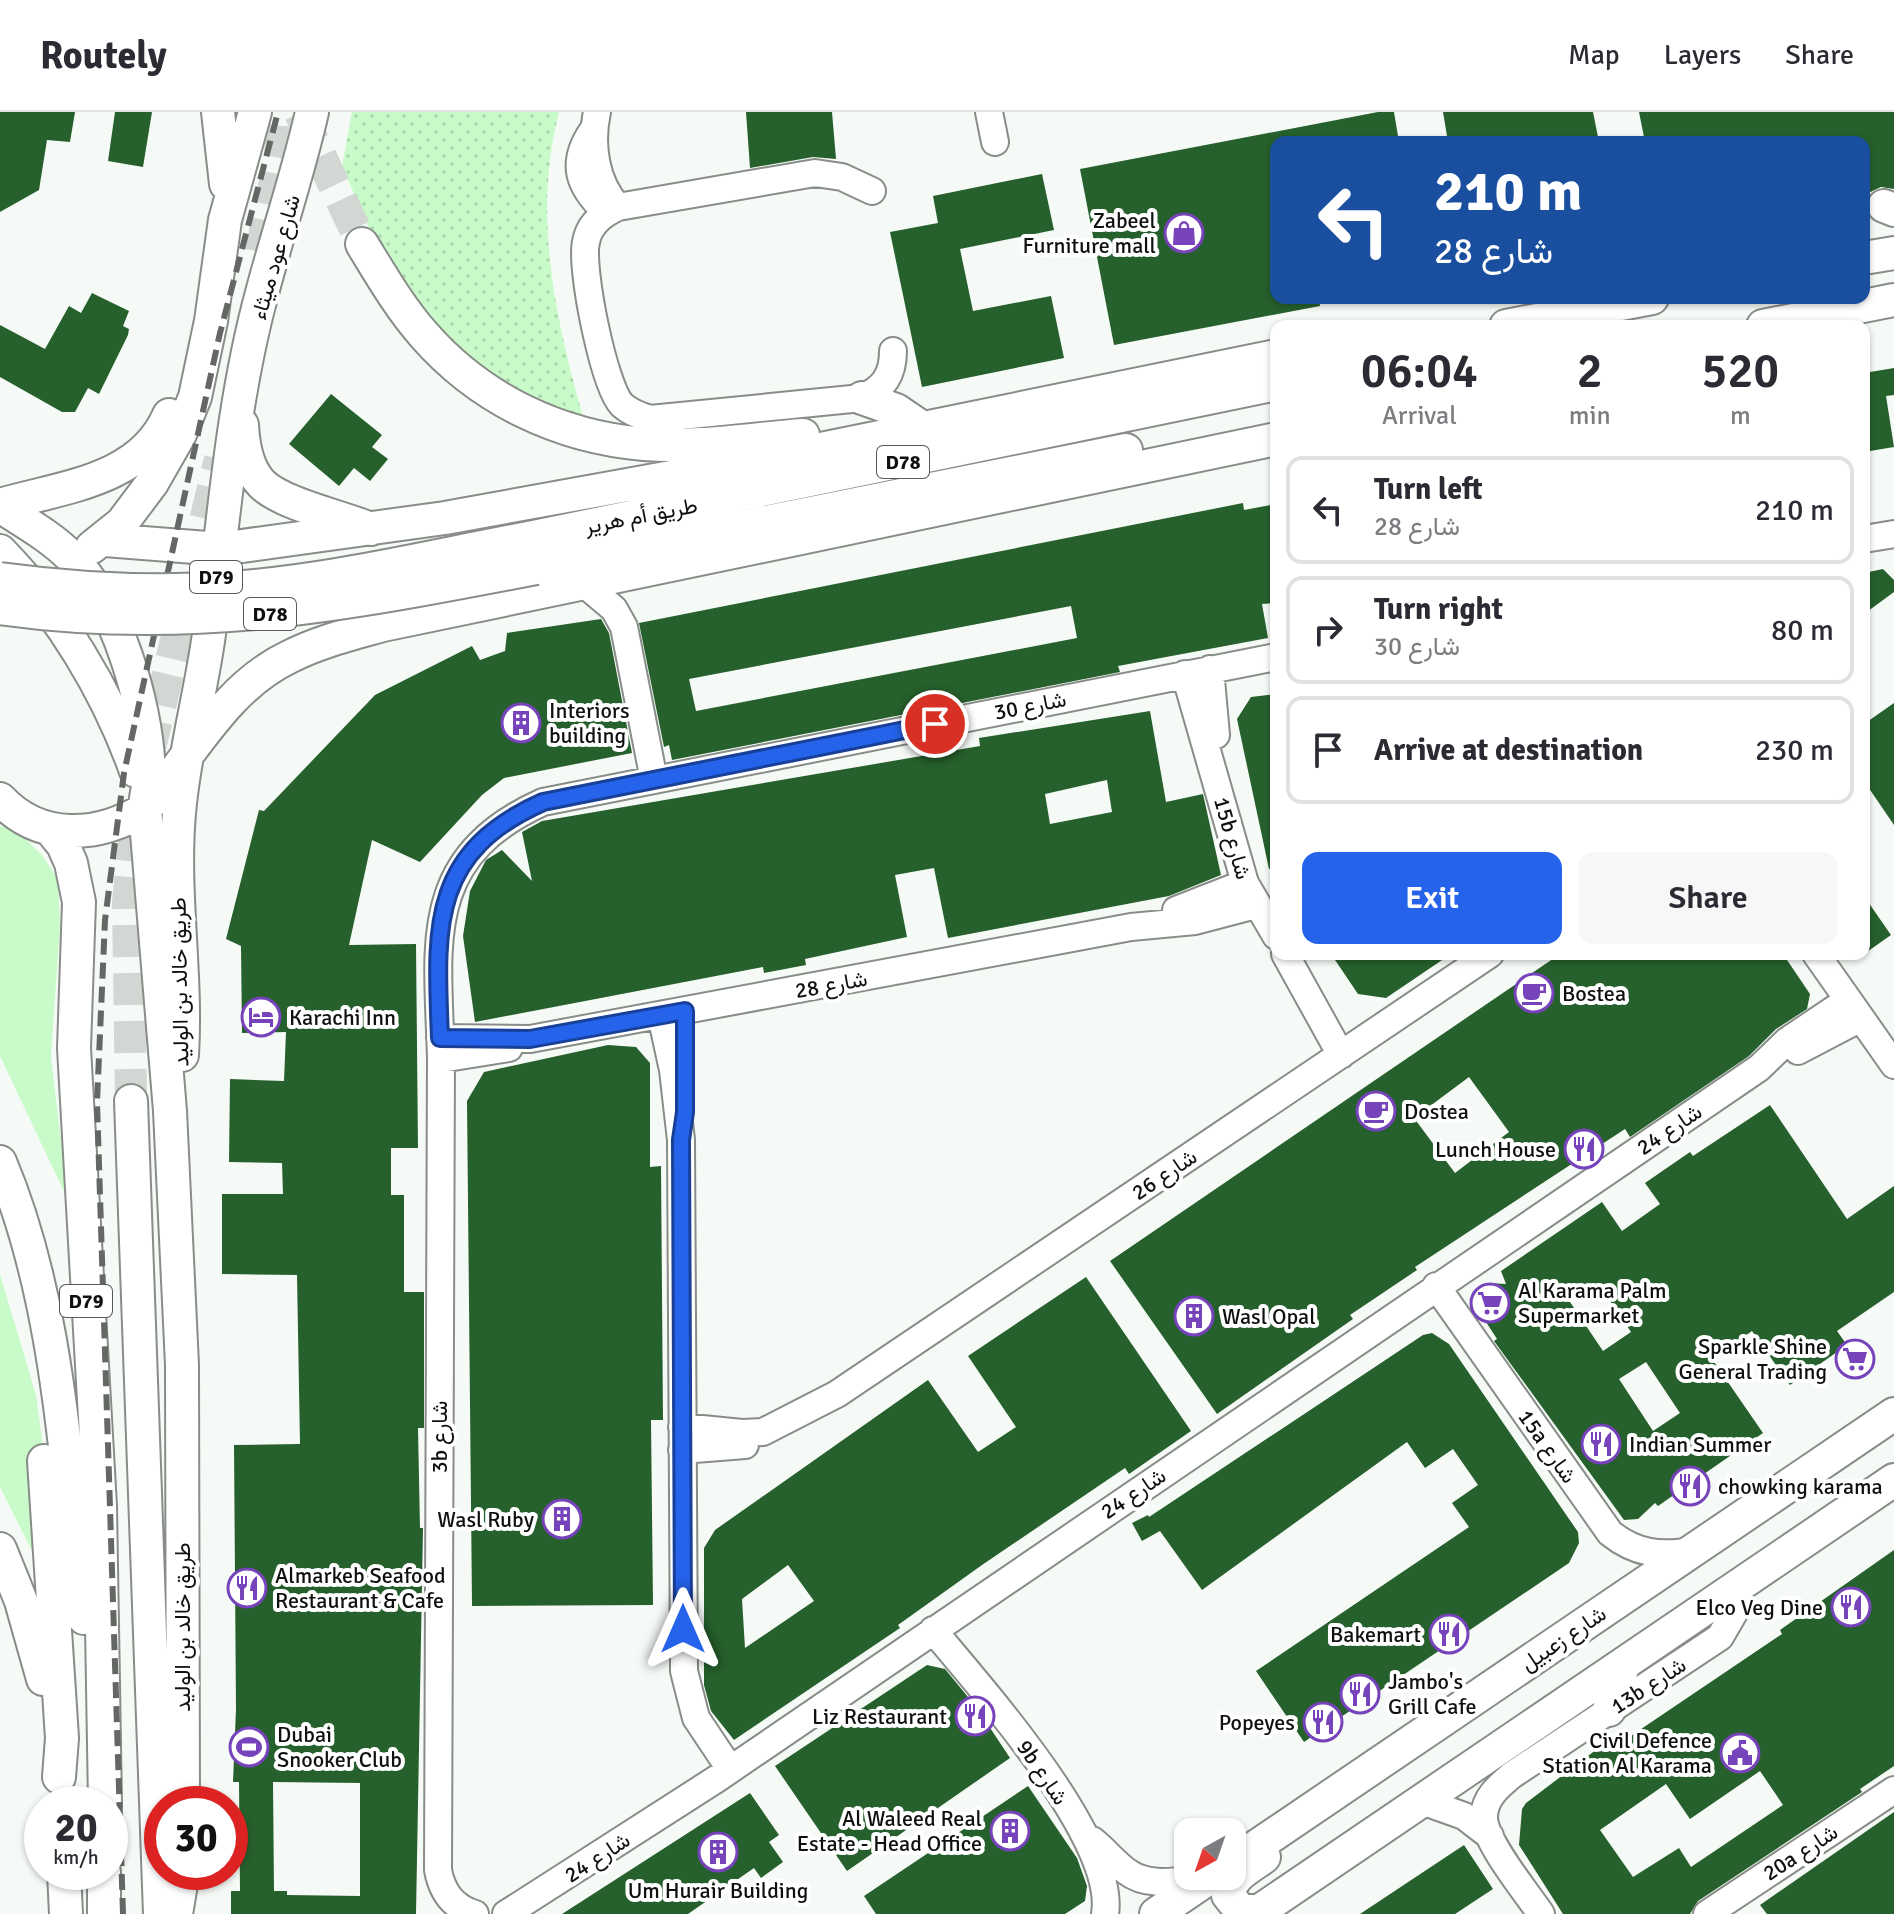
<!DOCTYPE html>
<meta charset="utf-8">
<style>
body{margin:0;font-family:Signika,Vazirmatn,sans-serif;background:#f7f7f7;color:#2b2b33;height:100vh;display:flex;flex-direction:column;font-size:30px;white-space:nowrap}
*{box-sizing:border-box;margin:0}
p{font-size:26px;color:#7c7c81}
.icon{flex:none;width:44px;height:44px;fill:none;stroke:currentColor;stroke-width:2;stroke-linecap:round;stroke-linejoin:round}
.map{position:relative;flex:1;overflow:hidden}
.panel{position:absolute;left:1270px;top:208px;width:600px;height:640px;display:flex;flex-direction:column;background:#fff;border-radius:16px;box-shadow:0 2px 6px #0004}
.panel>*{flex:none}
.top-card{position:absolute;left:1270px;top:24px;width:600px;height:168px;border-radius:16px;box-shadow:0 2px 6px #0004;background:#1a4fa0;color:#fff;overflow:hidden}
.needle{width:52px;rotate:220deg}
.tools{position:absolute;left:1174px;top:1706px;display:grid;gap:16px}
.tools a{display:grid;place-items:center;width:72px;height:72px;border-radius:16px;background:#fff;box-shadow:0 2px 6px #0004;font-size:40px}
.speed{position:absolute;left:24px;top:1674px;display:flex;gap:16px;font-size:40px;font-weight:700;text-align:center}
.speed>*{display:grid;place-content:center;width:104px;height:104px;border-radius:50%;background:#fff;box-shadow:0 2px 6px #0004;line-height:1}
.speed small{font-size:20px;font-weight:400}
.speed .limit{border:12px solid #d22;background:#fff;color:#111}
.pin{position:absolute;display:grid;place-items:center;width:68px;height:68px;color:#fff;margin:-34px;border:4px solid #fff;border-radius:50%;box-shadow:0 2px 8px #0007}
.me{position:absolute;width:88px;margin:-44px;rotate:0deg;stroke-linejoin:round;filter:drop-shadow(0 0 6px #0008)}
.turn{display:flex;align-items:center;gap:28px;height:168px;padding:0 32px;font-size:36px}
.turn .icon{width:104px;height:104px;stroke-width:2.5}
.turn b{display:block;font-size:56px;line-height:68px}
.eta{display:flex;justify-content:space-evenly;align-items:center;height:136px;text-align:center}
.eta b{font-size:48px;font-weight:600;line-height:56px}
.action{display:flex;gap:16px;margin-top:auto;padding:16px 32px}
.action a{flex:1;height:92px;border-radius:16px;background:#2563eb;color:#fff;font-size:32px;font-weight:600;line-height:92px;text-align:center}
.action a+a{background:#f7f7f7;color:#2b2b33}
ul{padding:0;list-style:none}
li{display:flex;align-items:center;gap:24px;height:108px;margin:0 16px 12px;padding:0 16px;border:4px solid #e1e1e2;border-radius:16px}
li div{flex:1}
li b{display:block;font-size:30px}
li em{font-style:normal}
header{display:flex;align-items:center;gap:48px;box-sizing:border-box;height:112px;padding:0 40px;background:#fff;border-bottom:2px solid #e1e1e2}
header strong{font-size:38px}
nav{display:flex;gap:44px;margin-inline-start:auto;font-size:28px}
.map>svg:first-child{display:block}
.park{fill:url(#park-dots)}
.garden{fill:#c9fbca}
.building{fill:#26602c;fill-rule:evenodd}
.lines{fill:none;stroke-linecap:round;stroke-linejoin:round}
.major-tunnel{stroke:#d3d7d3;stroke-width:32;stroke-dasharray:32 16;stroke-linecap:butt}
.minor-casing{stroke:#888d88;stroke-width:30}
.major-casing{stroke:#888d88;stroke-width:36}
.minor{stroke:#fff;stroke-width:26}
.major{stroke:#fff;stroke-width:32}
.rail{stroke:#646764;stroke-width:6;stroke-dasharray:16 8;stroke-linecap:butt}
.major-bridge-casing{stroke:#888d88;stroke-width:36;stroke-linecap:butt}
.major-bridge{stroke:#fff;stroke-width:32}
.route-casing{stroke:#184099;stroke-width:20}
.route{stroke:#2563eb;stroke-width:14}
.labels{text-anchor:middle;stroke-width:8;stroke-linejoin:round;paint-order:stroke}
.shield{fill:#fff;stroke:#575857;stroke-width:2}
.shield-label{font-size:20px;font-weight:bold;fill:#0f110f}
.poi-label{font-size:22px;fill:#0f110f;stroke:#fff;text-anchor:start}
.street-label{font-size:22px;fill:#0f110f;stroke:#fff}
</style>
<header>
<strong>Routely</strong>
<nav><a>Map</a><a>Layers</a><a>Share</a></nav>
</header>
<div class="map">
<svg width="1894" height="1802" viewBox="0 0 1894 1802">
<defs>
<pattern id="park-dots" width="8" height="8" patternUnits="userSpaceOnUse" patternTransform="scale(2)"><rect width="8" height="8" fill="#c9fbca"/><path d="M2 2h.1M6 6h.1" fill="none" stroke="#abd6ac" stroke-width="1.8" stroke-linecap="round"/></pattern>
</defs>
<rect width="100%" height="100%" fill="#f6faf6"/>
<path class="park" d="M352,0H559C532,106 556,209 585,312L517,288L426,210L381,144L342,54Z"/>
<path class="garden" d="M0,714L15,717L42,743L58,767L60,813L51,945L68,1088L0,944Z
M0,1162L36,1283L43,1334L44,1463L0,1375Z"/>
<path class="building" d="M0,0H75L70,30L47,28L39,78L0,100Z
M115,0H152L143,55L108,49Z
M746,0H832L836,47L813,45L750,56Z
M1378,0H1394L1399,30H1276V186H1319L1320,194L1114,233L1080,57Z
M1443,0H1593L1599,30H1448Z
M1639,0H1894V77L1881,75L1864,83V30H1645Z
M1042,62L1054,118L960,137L973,199L1051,184L1064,246L922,275L890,120L938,111L933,84Z
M92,181L129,199L123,214L129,217L128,223L99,282L88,276L75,300H62L0,265V213L45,237L69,194L81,201Z
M1894,256V283L1886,284L1894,335L1864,340V261Z
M331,282L382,323L372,335L388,347L370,369L354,356L339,374L289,332Z
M1243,391L1244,398L1276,392V491L1262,492L1268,526L1118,554L1120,560L672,648L669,633L664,635L639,511ZM1071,494L1077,526L696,599L689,567Z
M1883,457L1894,468V480L1864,502V461Z
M601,507L609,521L632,641L504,666L482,683L420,750L372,728L349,833L416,832L418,1036H391V1083H404V1180H424V1316H418L420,1416H423L416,1802H231V1779H240L239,1670H233L236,1597L234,1333L300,1332L297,1163L222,1162V1082H283L282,1051L229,1050L230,967L284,969L286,920L242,921L241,834L226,827L259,698L264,699L375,583L472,534L480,548L505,539L507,521ZM273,1670L360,1671V1784L287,1783V1779H274Z
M1276,582V756L1269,757L1237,607L1251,585Z
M1894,591V713L1864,669V612Z
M1150,599L1166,690L1203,682L1221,763L1169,784L948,826L934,756L895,763L907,825L805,847L806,853L764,861L763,855L475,910L463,824L470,779L486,748L502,738L532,769L522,720L542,709L980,634L979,626ZM1107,668L1112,700L1050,712L1045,682Z
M1864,784L1891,823L1864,842Z
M1331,842H1451L1386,886L1358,882Z
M1560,842H1783L1810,882L1807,897L1776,917L1749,944L1630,1025L1625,1017L1415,1155L1417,1158L1350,1203L1353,1207L1217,1302L1110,1149ZM1469,965L1509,1020L1455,1061L1414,1006Z
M608,933L636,935L650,951V1055L661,1054L663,1308H651L653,1493L472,1494L467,989L484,960Z
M1770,993L1847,1107L1894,1074V1180L1837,1219L1847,1233L1790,1273L1752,1219L1712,1247L1763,1321L1658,1394L1655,1391L1638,1407L1624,1408L1494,1229L1497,1227L1477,1196L1478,1183L1489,1171L1506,1172L1501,1159L1602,1090L1622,1119L1660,1092L1645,1071L1690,1040L1693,1044ZM1598,1171L1631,1220L1603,1239L1570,1190ZM1646,1250L1680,1301L1653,1319L1619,1267Z
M1086,1165L1191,1319L1129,1362L1125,1356L982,1453L898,1513L900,1516L734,1628L711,1599L704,1573V1436L715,1418L928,1268L978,1340L1016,1315L968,1244ZM788,1453L814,1489L745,1536L742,1487Z
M1432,1221L1449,1232L1578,1420L1579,1431L1569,1451L1304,1630L1256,1559L1469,1415L1452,1391L1478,1373L1453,1337L1425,1356L1407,1330L1202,1478L1160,1419L1142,1429L1132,1411L1148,1403L1149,1405L1423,1223Z
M1894,1438V1654L1860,1677L1862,1680L1698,1789L1690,1802H1563L1519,1733L1522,1697L1526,1691L1605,1631L1610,1638L1782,1522L1780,1518ZM1760,1659L1783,1693L1691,1755L1679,1736L1633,1765L1600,1718L1666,1672L1690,1707Z
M927,1553L945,1557L977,1596L1010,1646L847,1759L775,1654Z
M1028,1674L1077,1746L1087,1774L1085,1789L1065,1802H876L864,1784Z
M750,1681L779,1723L769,1730L783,1750L761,1766L754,1756L688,1802H562Z
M1894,1700V1802H1767L1760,1793Z
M1464,1733L1493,1777L1455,1802H1360Z"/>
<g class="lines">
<path class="major-tunnel" d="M300,1L362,132
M261,140L280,44L283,0
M149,640L220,347
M131,989L128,790L138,689"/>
<g class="minor-casing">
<path id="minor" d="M597,0C590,32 595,70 618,95
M989,0L995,30
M593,18C570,51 578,74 606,100
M872,79L842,65L815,61L618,95C602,102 589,112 586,130C580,156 604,275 622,293C630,300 640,304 650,307L862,286C884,276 893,263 893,239
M1864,427L1894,422
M582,470L614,497L624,515L654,668
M1210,557L1216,623
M1185,562L1245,771L1276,824
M1176,798L1245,771
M1285,842L1341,943
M1816,842L1894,953
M661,903L673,958L681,1028L684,1559L696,1606L730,1657
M440,926L530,927L1131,815L1195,809L1256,793
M1798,939L1861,906
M441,947L509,936
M1436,1174L1610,1421C1636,1442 1660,1444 1693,1439
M682,1315L742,1321L763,1320L837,1282L1490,842
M682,1338L745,1333
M933,1518C980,1575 1117,1727 1105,1802
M1419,1688L1464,1704L1490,1724
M1092,1728C1104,1737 1114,1750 1126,1759C1149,1777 1181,1768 1209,1766
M475,1802C453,1795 442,1780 438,1758L441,947C438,833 419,746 543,690L1276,545
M506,1802L718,1666L1759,956L1787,929L1848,888
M1541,1802C1527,1781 1483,1728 1484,1704C1485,1685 1499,1674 1512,1663L1720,1525L1734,1501L1738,1478
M1707,1802L1894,1678"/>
</g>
<g class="major-casing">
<path id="major" d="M218,0L226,72
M1884,94L1894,98
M362,132C381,163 400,196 424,223C480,287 559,325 644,332C696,336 750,327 803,323
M1864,146L1894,141
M1506,214L1652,186
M1763,214L1894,188
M862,286L896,298L921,315
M242,313C243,332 247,357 262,372C282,392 342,405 371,417
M0,393C62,375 141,369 169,303
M0,394C24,410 50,424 70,444C118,493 146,592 149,660C150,673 145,684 145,697L170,999L182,1253L183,1692
M529,426L1276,272
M105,428L220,437L445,406L782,345L1276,244
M92,435L122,411L152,371L180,322L195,285L211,209L225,108L255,0
M0,439C60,501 107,578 136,659
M536,456L1126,338
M0,687C40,730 98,726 145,697C191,645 224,576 289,545C318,530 351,522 383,513L1276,327
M50,717L63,733L71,751L79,790L74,936L100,1394L105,1692
M182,943C187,862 172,781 179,701C184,641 201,581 209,522C224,408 232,291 262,181C278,120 298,62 312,0
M131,989L160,1802
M0,1050C60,1192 65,1355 84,1506
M44,1349L62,1626L59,1665
M0,1437L21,1489L43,1567
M1609,1598L1623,1554
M1232,1751L1894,1302
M64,1760L66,1802
M1259,1799H1241L1228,1783C1231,1764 1249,1756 1264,1745
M104,1802V1760
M176,1802L183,1760
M1156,1802L1212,1764
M1255,1802L1894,1368"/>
</g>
<use href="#minor" class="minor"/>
<use href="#major" class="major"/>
<path class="rail" d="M123,1802L97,990L105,808L124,661L220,221L278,0"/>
<g class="major-bridge-casing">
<path id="major-bridge" d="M0,467C75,477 154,481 230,476C331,469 431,444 529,426
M0,496C192,523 349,492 536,456"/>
</g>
<use href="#major-bridge" class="major-bridge"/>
</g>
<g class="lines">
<g class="route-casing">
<path id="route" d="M683,1517L681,1028L685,1000V899L530,927L440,926C436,818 428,741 543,690L935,612"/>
</g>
<use href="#route" class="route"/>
</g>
<defs>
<g id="shop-ring" transform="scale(2)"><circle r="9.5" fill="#fff" stroke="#7643ba" stroke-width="1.5"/><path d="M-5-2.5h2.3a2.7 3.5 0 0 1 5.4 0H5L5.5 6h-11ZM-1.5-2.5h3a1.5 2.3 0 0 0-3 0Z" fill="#7643ba"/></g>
<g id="building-ring" transform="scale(2)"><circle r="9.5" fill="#fff" stroke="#7643ba" stroke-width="1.5"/><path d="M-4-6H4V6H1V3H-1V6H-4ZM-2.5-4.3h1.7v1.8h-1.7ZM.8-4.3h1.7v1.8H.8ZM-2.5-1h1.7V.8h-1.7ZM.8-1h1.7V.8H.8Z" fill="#7643ba"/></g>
<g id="cafe-ring" transform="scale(2)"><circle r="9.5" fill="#fff" stroke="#7643ba" stroke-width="1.5"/><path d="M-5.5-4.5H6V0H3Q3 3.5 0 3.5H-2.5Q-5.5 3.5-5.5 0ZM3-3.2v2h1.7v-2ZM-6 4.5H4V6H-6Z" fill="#7643ba"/></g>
<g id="hotel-ring" transform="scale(2)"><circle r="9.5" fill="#fff" stroke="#7643ba" stroke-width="1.5"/><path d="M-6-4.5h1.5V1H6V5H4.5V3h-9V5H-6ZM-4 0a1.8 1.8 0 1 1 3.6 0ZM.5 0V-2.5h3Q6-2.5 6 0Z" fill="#7643ba"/></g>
<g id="restaurant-ring" transform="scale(2)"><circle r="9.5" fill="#fff" stroke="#7643ba" stroke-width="1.5"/><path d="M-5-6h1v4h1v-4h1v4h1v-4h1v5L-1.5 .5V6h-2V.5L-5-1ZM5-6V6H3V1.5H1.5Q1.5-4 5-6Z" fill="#7643ba"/></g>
<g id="supermarket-ring" transform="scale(2)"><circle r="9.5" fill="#fff" stroke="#7643ba" stroke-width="1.5"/><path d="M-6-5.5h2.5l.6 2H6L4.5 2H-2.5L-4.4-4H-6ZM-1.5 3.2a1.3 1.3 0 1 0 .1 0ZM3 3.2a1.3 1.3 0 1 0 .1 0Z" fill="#7643ba"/></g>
<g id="stadium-ring" transform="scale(2)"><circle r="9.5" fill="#fff" stroke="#7643ba" stroke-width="1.5"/><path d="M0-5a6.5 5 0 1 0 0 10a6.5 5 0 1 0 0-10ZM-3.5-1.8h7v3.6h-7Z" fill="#7643ba"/></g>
<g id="civic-ring" transform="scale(2)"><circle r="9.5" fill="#fff" stroke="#7643ba" stroke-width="1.5"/><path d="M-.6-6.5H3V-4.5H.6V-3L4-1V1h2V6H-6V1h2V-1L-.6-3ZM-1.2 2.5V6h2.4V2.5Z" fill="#7643ba"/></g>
</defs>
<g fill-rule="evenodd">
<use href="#shop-ring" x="1184" y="121"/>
<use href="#building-ring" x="521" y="611"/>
<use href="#cafe-ring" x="1534" y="881"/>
<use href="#hotel-ring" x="261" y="905"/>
<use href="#cafe-ring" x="1376" y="999"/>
<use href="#restaurant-ring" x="1584" y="1037"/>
<use href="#supermarket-ring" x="1490" y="1191"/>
<use href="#building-ring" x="1194" y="1204"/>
<use href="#supermarket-ring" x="1855" y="1247"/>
<use href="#restaurant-ring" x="1601" y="1332"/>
<use href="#restaurant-ring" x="1690" y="1374"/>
<use href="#building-ring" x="562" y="1407"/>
<use href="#restaurant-ring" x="247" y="1476"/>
<use href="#restaurant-ring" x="1851" y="1495"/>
<use href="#restaurant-ring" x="1449" y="1522"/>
<use href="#restaurant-ring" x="1360" y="1582"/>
<use href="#restaurant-ring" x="975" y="1604"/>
<use href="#restaurant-ring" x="1323" y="1610"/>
<use href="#stadium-ring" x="249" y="1635"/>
<use href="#civic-ring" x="1740" y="1641"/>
<use href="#building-ring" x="1010" y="1719"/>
<use href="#building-ring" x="718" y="1740"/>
</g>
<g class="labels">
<g class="shield">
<rect x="877" y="334" width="52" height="32" rx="6"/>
<rect x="190" y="449" width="52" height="32" rx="6"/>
<rect x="244" y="486" width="52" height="32" rx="6"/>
<rect x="60" y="1173" width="52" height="32" rx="6"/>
</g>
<g class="shield-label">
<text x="903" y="357">D78</text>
<text x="216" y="472">D79</text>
<text x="270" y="509">D78</text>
<text x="86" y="1196">D79</text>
</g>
<g class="poi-label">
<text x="1156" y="116" text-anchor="end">Zabeel<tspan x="1156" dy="25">Furniture mall</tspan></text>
<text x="549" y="606">Interiors<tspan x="549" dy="25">building</tspan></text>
<text x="1562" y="889">Bostea</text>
<text x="289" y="913">Karachi Inn</text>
<text x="1404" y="1007">Dostea</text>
<text x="1556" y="1045" text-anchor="end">Lunch House</text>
<text x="1518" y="1186">Al Karama Palm<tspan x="1518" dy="25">Supermarket</tspan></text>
<text x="1222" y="1212">Wasl Opal</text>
<text x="1827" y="1242" text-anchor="end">Sparkle Shine<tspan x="1827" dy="25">General Trading</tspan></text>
<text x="1629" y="1340">Indian Summer</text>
<text x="1718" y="1382">chowking karama</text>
<text x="534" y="1415" text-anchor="end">Wasl Ruby</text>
<text x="275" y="1471">Almarkeb Seafood<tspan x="275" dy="25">Restaurant &amp; Cafe</tspan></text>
<text x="1823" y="1503" text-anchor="end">Elco Veg Dine</text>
<text x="1421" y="1530" text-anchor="end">Bakemart</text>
<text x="1388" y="1577">Jambo's<tspan x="1388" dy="25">Grill Cafe</tspan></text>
<text x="947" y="1612" text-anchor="end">Liz Restaurant</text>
<text x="1295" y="1618" text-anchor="end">Popeyes</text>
<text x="277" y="1630">Dubai<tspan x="277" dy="25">Snooker Club</tspan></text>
<text x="1712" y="1636" text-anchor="end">Civil Defence<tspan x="1712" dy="25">Station Al Karama</tspan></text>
<text x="982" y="1714" text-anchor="end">Al Waleed Real<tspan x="982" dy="25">Estate - Head Office</tspan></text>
<text x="718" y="1786" text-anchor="middle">Um Hurair Building</text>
</g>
<g class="street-label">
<text transform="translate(275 145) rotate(-74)" y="8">شارع عود ميثاء</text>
<text transform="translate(641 403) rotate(-11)" y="8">طريق أم هرير</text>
<text transform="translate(1030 593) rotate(-11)" y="8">شارع 30</text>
<text transform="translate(1233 726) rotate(74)" y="8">15b شارع</text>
<text transform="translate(179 870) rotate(-91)" y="8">طريق خالد بن الوليد</text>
<text transform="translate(831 872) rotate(-10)" y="8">شارع 28</text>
<text transform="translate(1669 1017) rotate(-34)" y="8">شارع 24</text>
<text transform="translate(1164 1062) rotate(-34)" y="8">شارع 26</text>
<text transform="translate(439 1325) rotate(-90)" y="8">3b شارع</text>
<text transform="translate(1548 1334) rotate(55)" y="8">15a شارع</text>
<text transform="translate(1133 1381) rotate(-34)" y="8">شارع 24</text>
<text transform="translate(182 1515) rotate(-90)" y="8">طريق خالد بن الوليد</text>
<text transform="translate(1563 1526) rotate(-34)" y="8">شارع زعبيل</text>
<text transform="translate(1648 1573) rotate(-33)" y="8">13b شارع</text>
<text transform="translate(1043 1660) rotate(56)" y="8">9b شارع</text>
<text transform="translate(1800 1740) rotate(-33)" y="8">20a شارع</text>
<text transform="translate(597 1745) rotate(-33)" y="8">شارع 24</text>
</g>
</g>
</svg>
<div class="tools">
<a><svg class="needle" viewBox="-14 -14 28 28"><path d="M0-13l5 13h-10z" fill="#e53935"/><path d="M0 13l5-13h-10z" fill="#7c7c81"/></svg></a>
</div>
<div class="speed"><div>20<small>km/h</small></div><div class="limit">30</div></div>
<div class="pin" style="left:935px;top:612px;background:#d93025"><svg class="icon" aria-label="arrive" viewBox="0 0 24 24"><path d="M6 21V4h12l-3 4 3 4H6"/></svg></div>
<svg class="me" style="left:683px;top:1517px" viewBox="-20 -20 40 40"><path d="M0-17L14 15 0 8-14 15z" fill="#2563eb" stroke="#fff" stroke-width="4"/></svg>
<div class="top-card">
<div class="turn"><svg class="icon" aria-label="left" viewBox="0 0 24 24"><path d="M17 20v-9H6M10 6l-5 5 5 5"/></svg><div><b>210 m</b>شارع 28</div></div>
</div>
<section class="panel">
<div class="eta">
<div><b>06:04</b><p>Arrival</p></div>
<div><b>2</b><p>min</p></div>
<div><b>520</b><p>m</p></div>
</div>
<ul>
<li><svg class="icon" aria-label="left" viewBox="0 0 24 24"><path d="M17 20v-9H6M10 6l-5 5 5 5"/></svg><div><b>Turn left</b><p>شارع 28</p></div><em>210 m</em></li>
<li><svg class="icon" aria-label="right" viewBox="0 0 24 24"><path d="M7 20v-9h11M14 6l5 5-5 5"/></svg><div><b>Turn right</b><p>شارع 30</p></div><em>80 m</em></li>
<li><svg class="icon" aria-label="arrive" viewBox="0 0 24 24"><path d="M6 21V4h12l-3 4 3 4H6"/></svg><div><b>Arrive at destination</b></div><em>230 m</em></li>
</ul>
<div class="action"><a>Exit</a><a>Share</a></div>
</section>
</div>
